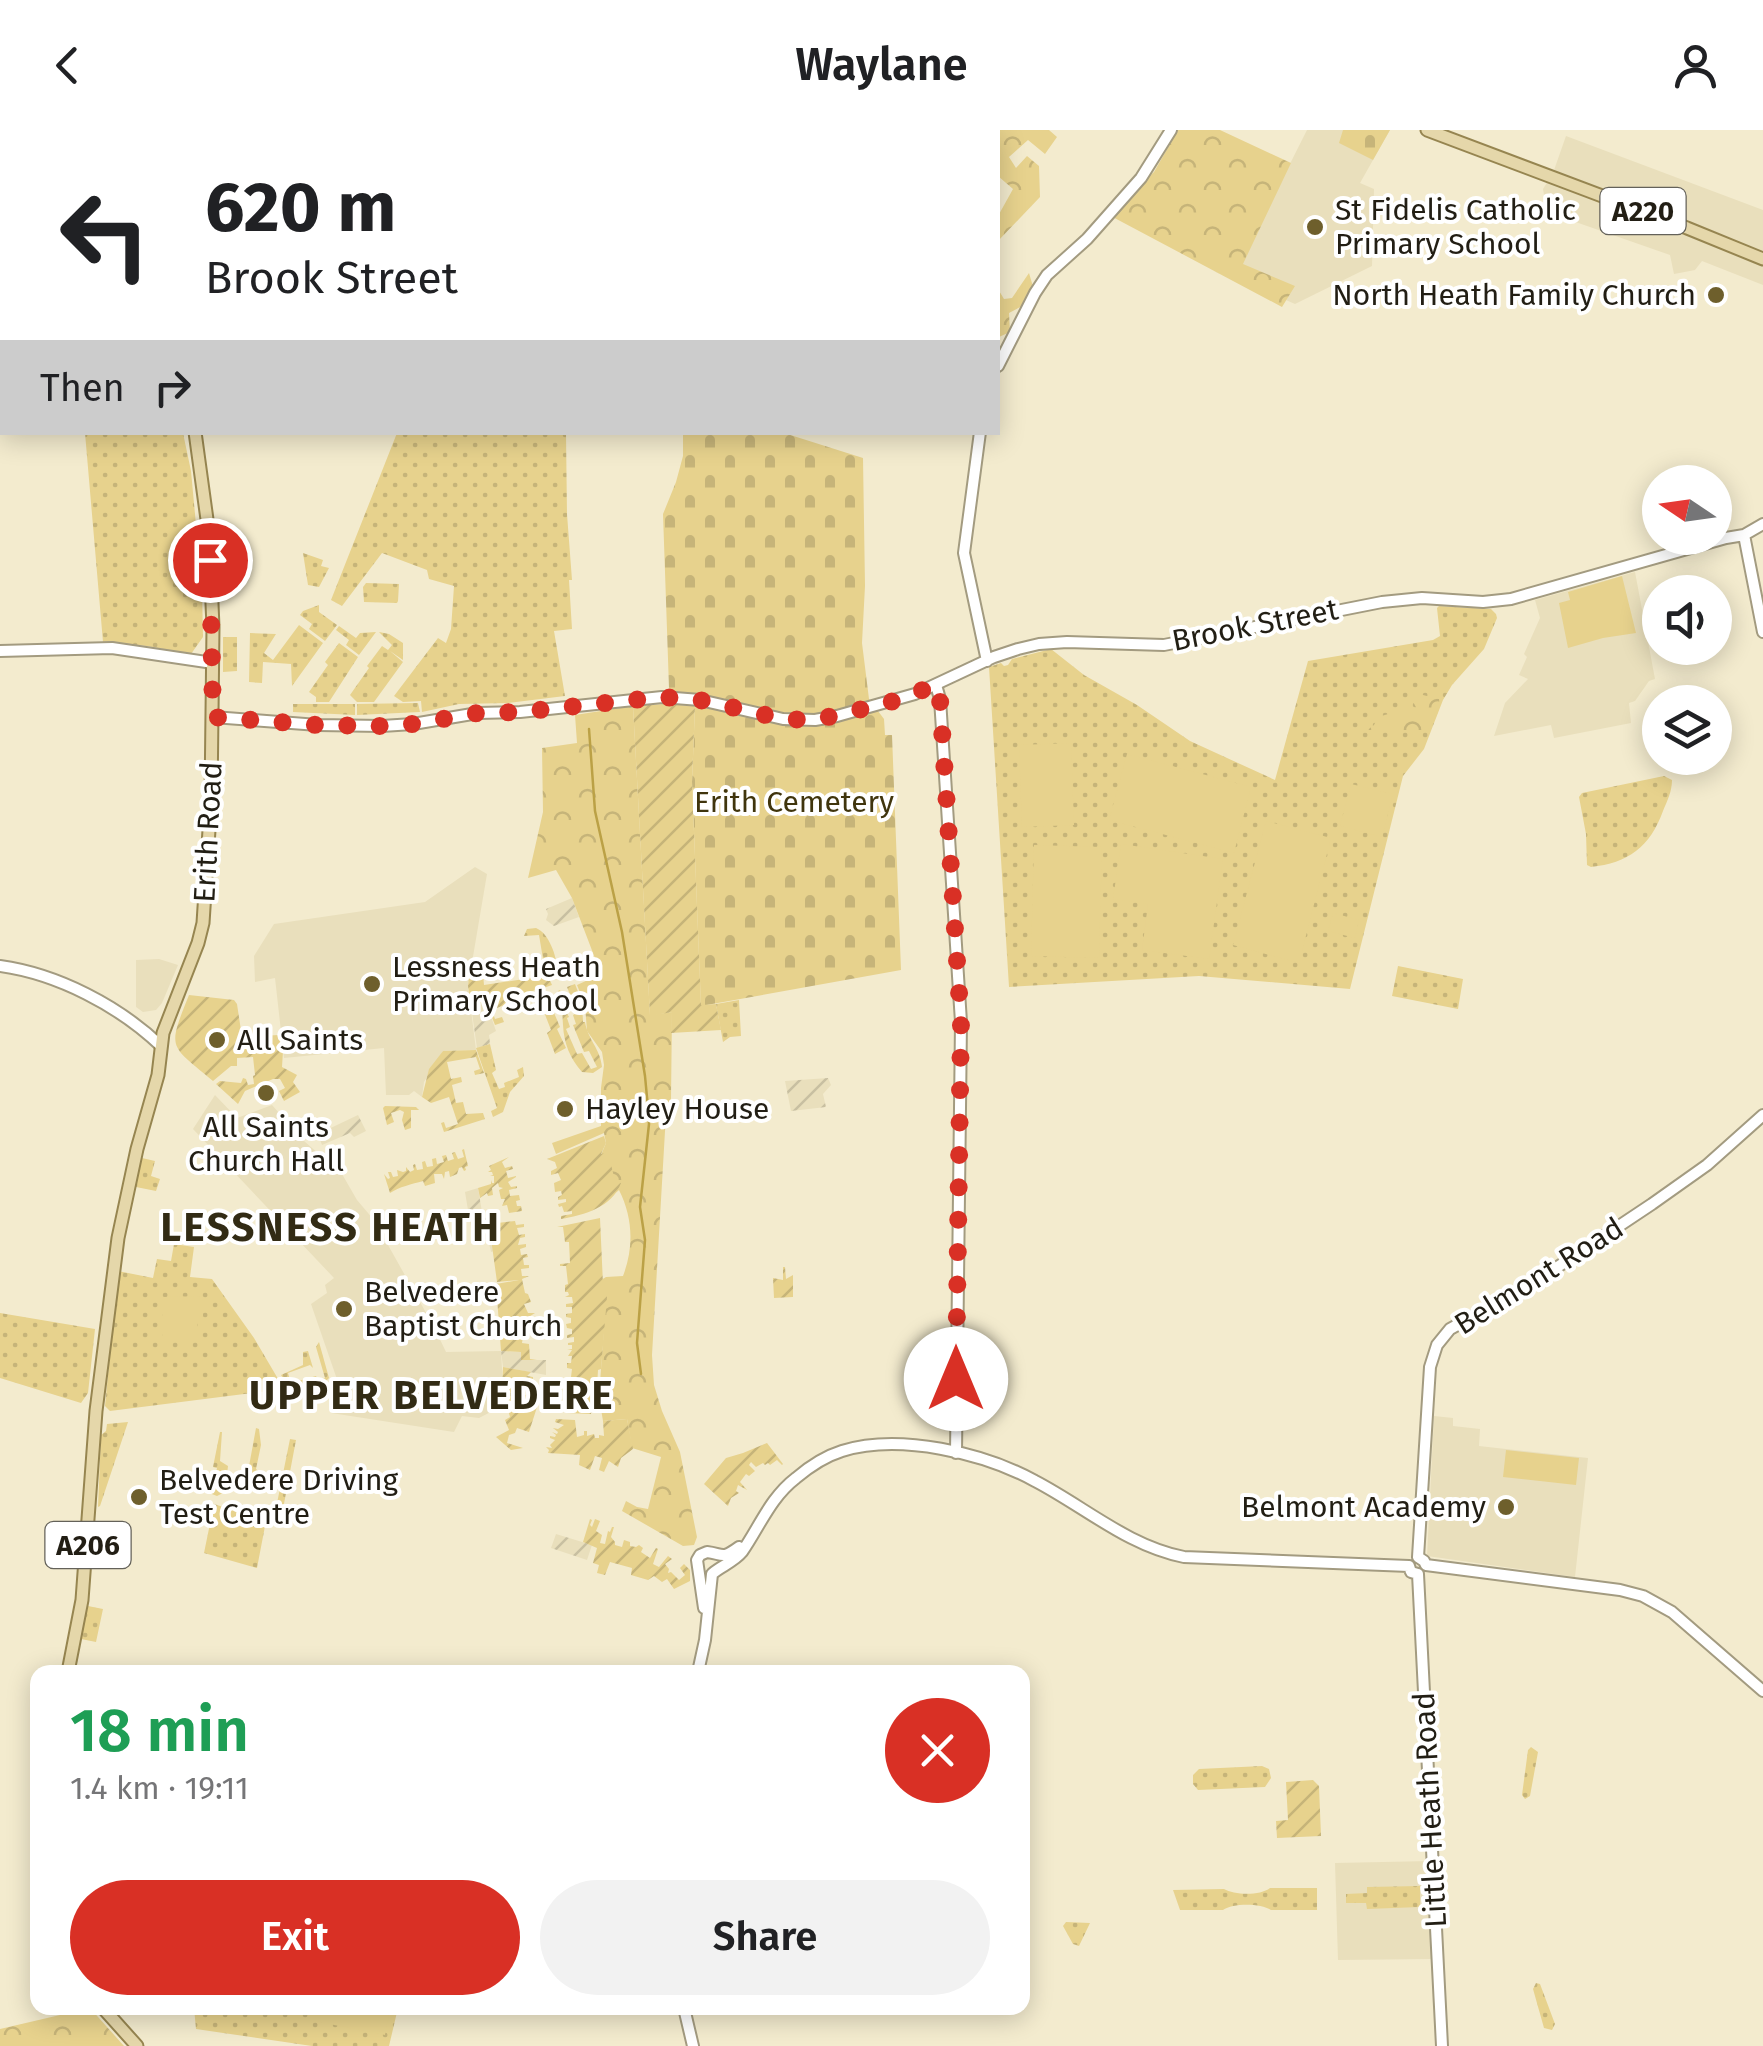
<!DOCTYPE html>
<meta charset="utf-8">
<style>
body{margin:0;font-family:"Fira Sans",sans-serif;background:#f2f2f2;color:#202124;height:100vh;display:flex;flex-direction:column;font-size:38px;white-space:nowrap}
*{box-sizing:border-box;margin:0}
p{font-size:32px;color:#757577}
.icon{flex:none;width:55px;height:55px;fill:none;stroke:currentColor;stroke-width:2;stroke-linecap:round;stroke-linejoin:round}
.map{position:relative;flex:1;overflow:hidden}
.side{position:absolute;left:30px;top:1535px;width:1000px;height:350px;display:flex;flex-direction:column;background:#fff;border-radius:20px;box-shadow:0 5px 25px #0003}
.side>*{flex:none}
.guide{position:absolute;left:0px;top:0px;width:1000px;height:305px;box-shadow:0 5px 25px #0003;background:#fff;color:#202124;overflow:hidden}
.needle{width:65px;rotate:283deg}
.fabs{position:absolute;left:1642px;top:335px;display:grid;gap:20px}
.fabs a{display:grid;place-items:center;width:90px;height:90px;border-radius:50%;background:#fff;box-shadow:0 5px 25px #0003;font-size:50px}
.pin{position:absolute;display:grid;place-items:center;width:85px;height:85px;color:#fff;margin:-42px;border:5px solid #fff;border-radius:50%;box-shadow:0 2px 10px #0007}
.me{position:absolute;width:110px;margin:-55px;rotate:0deg;stroke-linejoin:round;filter:drop-shadow(0 0 8px #0008)}
.turn{display:flex;align-items:center;gap:35px;height:210px;padding:0 40px;font-size:45px}
.turn .icon{width:130px;height:130px;stroke-width:2.5}
.turn b{display:block;font-size:70px;line-height:85px}
.then{display:flex;align-items:center;height:95px;padding:0 40px;background:#0003;gap:20px;font-size:38px}
.round{display:grid;place-items:center;flex:none;width:105px;height:105px;border-radius:52px;background:#f2f2f2}
.head{display:flex;align-items:center;justify-content:space-between;height:170px;padding:0 40px}
h1{font-size:60px;font-weight:600;line-height:75px;color:#1e9e55}
.button{display:flex;gap:20px;margin-top:auto;padding:20px 40px}
.button a{flex:1;height:115px;border-radius:60px;background:#d93025;color:#fff;font-size:40px;font-weight:600;line-height:115px;text-align:center}
.button a+a{background:#f2f2f2;color:#202124}
header{display:flex;justify-content:space-between;align-items:center;height:130px;padding:0 40px;background:#fff;font-size:45px;font-weight:600}
.map>svg:first-child{display:block}
.built{fill:#e9dfbc}
.industrial{fill:url(#industrial-furrows)}
.grass{fill:url(#grass-dots)}
.forest{fill:url(#forest-crowns)}
.cemetery{fill:url(#cemetery-stones)}
.garden{fill:url(#garden-furrows)}
.pitch{fill:#e7d28d}
.lines{fill:none;stroke-linecap:round;stroke-linejoin:round}
.stream{stroke:#bba146;stroke-width:2.5}
.secondary-casing{stroke:#a39b80;stroke-width:14}
.primary-casing{stroke:#968550;stroke-width:15}
.secondary{stroke:#fff;stroke-width:10}
.primary{stroke:#e5d7aa;stroke-width:11}
.route{stroke:#d93025;stroke-width:18;stroke-dasharray:0 32.4}
.poi-dot{fill:#6e5f2c;stroke:#fff;stroke-width:4}
.labels{text-anchor:middle;stroke-width:8;stroke-linejoin:round;paint-order:stroke}
.shield{fill:#fff;stroke:#64625a;stroke-width:2.5}
.shield-label{font-size:28px;font-weight:bold;fill:#221e14}
.poi-label{font-size:30px;fill:#221e14;stroke:#fff;text-anchor:start}
.street-label{font-size:30px;fill:#221e14;stroke:#fff}
.park-label{font-size:30px;fill:#40350d;stroke:#fff}
.district-label{font-size:40px;font-weight:bold;letter-spacing:2.5px;fill:#322b14;stroke:#fff}
</style>
<header><svg class="icon" aria-label="back" viewBox="0 0 24 24"><path d="M15 5l-7 7 7 7"/></svg>Waylane<svg class="icon" aria-label="person" viewBox="0 0 24 24"><circle cx="12" cy="8" r="4"/><path d="M4 21q1-7 8-7t8 7"/></svg></header>
<div class="map">
<svg width="1763" height="1916" viewBox="0 0 1763 1916">
<defs>
<pattern id="industrial-furrows" width="10" height="10" patternUnits="userSpaceOnUse" patternTransform="scale(2.5)"><rect width="10" height="10" fill="#e9dfbc"/><path d="M-1 1l2-2M0 10L10 0M9 11l2-2" fill="none" stroke="#c8bfa1"/></pattern>
<pattern id="grass-dots" width="8" height="8" patternUnits="userSpaceOnUse" patternTransform="scale(2.5)"><rect width="8" height="8" fill="#e7d28d"/><path d="M2 2h.1M6 6h.1" fill="none" stroke="#c6b479" stroke-width="1.8" stroke-linecap="round"/></pattern>
<pattern id="forest-crowns" width="20" height="18" patternUnits="userSpaceOnUse" patternTransform="scale(2.5)"><rect width="20" height="18" fill="#e7d28d"/><path d="M2 6a3 3 0 1 1 6 0M12 15a3 3 0 1 1 6 0" fill="none" stroke="#c6b479"/></pattern>
<pattern id="cemetery-stones" width="16" height="16" patternUnits="userSpaceOnUse" patternTransform="scale(2.5)"><rect width="16" height="16" fill="#e7d28d"/><path d="M2 7V4a2 2 0 0 1 4 0v3zM10 15v-3a2 2 0 0 1 4 0v3z" fill="#c6b479"/></pattern>
<pattern id="garden-furrows" width="10" height="10" patternUnits="userSpaceOnUse" patternTransform="scale(2.5)"><rect width="10" height="10" fill="#e7d28d"/><path d="M-1 1l2-2M0 10L10 0M9 11l2-2" fill="none" stroke="#c6b479"/></pattern>
</defs>
<rect width="100%" height="100%" fill="#f3ebce"/>
<path class="built" d="M1307,0H1390L1360,53L1374,59L1372,136L1295,174L1233,147Z
M1566,6L1763,80V155L1702,131L1695,140L1674,144L1670,125L1547,82L1543,59L1553,43Z
M1635,442L1655,549L1649,551L1635,571L1629,573L1631,593L1554,608L1551,595L1494,606L1505,573L1528,549L1519,545L1527,527L1524,524L1540,488L1535,470Z
M475,737L487,744L468,856L476,920L443,921L424,952L422,967L414,961L409,965H386L384,918L284,928L275,848L255,852L254,826L274,794L425,772Z
M159,829L178,835L162,873L156,880L143,882L136,877V830Z
M215,965L237,988L272,975L304,1011L342,1044L357,1070L374,1090L434,1197L446,1222L501,1221L504,1275L479,1288L462,1286L454,1302L331,1283L340,1258L311,1174L327,1163L325,1155L334,1148L193,999Z
M1434,1286L1453,1288V1296L1480,1299L1479,1316L1588,1328L1575,1447L1427,1426Z
M1431,1731L1432,1829L1338,1830L1335,1733Z"/>
<path class="industrial" d="M572,768L579,787L554,796L546,790L548,784L546,779Z
M486,872L496,901L489,905L490,914L477,918L471,876Z
M828,948L831,955L823,964L826,977L791,981L785,951Z
M358,985L366,1001L354,1007L350,1003L322,1015L318,1004Z
M478,1058L483,1088L489,1087L494,1121L491,1122L485,1096L471,1098L465,1062Z
M501,1221L521,1222L522,1230H546V1245L503,1237Z
M556,1404L592,1415L587,1430L551,1418Z"/>
<path class="grass" d="M85,303H183L191,341L202,459L203,507L191,524L146,516L103,512Z
M397,303H566L567,384L572,450H569L572,499L554,501L565,566L508,573L459,574L422,582L421,571L403,572L394,566L438,508L446,513L451,499L454,456L429,449L427,440L382,423L342,476L331,470Z
M303,423L323,430L321,436L329,438L319,457L308,455Z
M366,453L399,454L398,471L397,473L364,472L363,457Z
M319,475V482L337,495L325,511L309,499L312,494L300,485L303,481Z
M1439,476L1491,479L1496,484L1497,488L1484,519L1452,555L1443,570L1424,619L1403,646L1350,859L1199,846L1009,857L989,537L1001,533L1004,536L1008,535L1012,529L1051,519L1084,545L1137,575L1190,611L1275,650L1308,531L1433,510L1440,506L1437,478Z
M299,495L323,513L292,556L291,534L263,532L262,553L249,552L250,503L276,504L264,523L273,530Z
M339,496L356,508L360,503L376,502L359,525L346,515L349,510L336,500Z
M379,502L389,504L403,513V530L390,521L403,532L374,572H357L350,565L369,538L367,536L382,516L388,520L392,515Z
M223,507H237V541L223,542Z
M339,513L358,527L329,572H316V567L309,562L328,535L325,532Z
M418,573L420,582L357,585V574Z
M293,574H355V585L293,582Z
M1664,646L1672,650C1672,662 1667,671 1663,681C1650,717 1628,733 1591,737L1587,735L1586,704L1579,667L1582,663Z
M536,798C549,803 557,827 557,839L551,842L545,841L539,805L524,806L527,799Z
M1398,836L1463,849L1458,879L1392,866Z
M739,870L741,906L730,907L723,912L716,874Z
M490,914L496,940L492,943L499,959L505,957L504,953L519,947L517,940L523,937L524,946L510,962L503,982L493,987L491,981L497,978L476,918Z
M142,1028L155,1031L151,1046L160,1049L156,1061L136,1057L135,1054Z
M174,1114L194,1117L190,1147L212,1149L254,1208L284,1259L110,1281L105,1276L118,1141L153,1148L157,1129L171,1131Z
M0,1183L95,1199L88,1263L81,1273L0,1248Z
M319,1212L329,1248L325,1252L289,1257L281,1245L303,1235V1222L308,1221L313,1238L310,1235L288,1243L291,1253L316,1246L318,1250L325,1248L316,1217Z
M128,1292L100,1376L98,1377L101,1305L106,1301L107,1294Z
M256,1298L259,1299L261,1315L256,1339L262,1344L260,1355L251,1359L245,1358Z
M220,1302H222L220,1331L228,1336L225,1362L217,1366L204,1361L212,1362L217,1338L213,1337Z
M290,1309L296,1310L283,1379L277,1383H275Z
M214,1374L266,1391L257,1438L204,1423Z
M88,1476L103,1479L96,1512L81,1509Z
M1531,1617L1538,1622L1530,1666L1525,1669L1522,1665L1528,1620Z
M1262,1636L1269,1639L1271,1648L1265,1657L1198,1660L1193,1654V1645L1199,1639Z
M1420,1756V1777L1367,1779L1366,1773H1346V1764L1367,1763V1757Z
M1270,1758H1317V1780H1271C1260,1773 1233,1773 1223,1780H1180L1173,1760L1224,1759C1234,1765 1260,1766 1270,1758Z
M1066,1792L1090,1793L1079,1816L1073,1814L1063,1796Z
M1536,1853L1540,1854L1555,1894L1552,1900L1544,1898L1533,1859Z
M194,1878H398L389,1916H312L196,1899Z"/>
<path class="forest" d="M1000,0H1049L1057,7L1045,24L1028,10L1009,27L1016,38L1027,26L1039,36L1040,67L998,111V86L1013,59L998,46V8Z
M1178,0H1220L1291,33L1243,134L1295,156L1282,177L1107,84L1154,42Z
M1029,143L1034,160L1024,175L1009,183L1010,202L999,207L998,159L1004,169L1012,168Z
M1419,564L1439,569C1441,583 1432,597 1419,603L1413,599L1408,601L1389,597C1381,605 1376,609 1365,602L1374,595L1378,587C1391,583 1405,580 1418,581L1410,566Z
M633,576L650,885L672,882L671,970L666,984L652,1225L654,1255L662,1281L680,1322L697,1407L694,1415L683,1416L622,1381L626,1371L637,1377L648,1379L661,1327L632,1318L627,1289L603,1291L599,1267L604,1197L596,1153L606,1147L623,1146C634,1117 633,1088 619,1060L603,1074L594,1076L601,1025L606,1013L604,1003L556,1024L552,1013L601,996V958L604,935L602,922L587,901L585,875L577,855L601,844L572,768L556,740L528,748L543,682L542,618L577,613L575,585Z
M90,1878L124,1916H0V1899Z"/>
<path class="cemetery" d="M1343,0H1390L1373,30L1339,13Z
M683,303H784L863,328L865,456L862,513L869,569L884,589L885,605H892L901,840L701,876L692,652L695,576L669,558L663,384L676,352L683,326Z"/>
<path class="garden" d="M665,574L695,576L692,652L701,875L716,874L721,900L671,903L672,882L650,886L633,576Z
M471,830L482,832L484,855L544,846L538,849L548,846L552,855C542,859 536,859 527,863V866L492,880L495,889L502,887L504,892L495,895L486,872L471,876L468,856Z
M575,854L582,872L583,892H585C588,910 600,918 602,937L593,943L582,942C570,928 564,914 563,895C562,882 563,873 558,861L560,860L567,877L565,879L569,887L567,888L570,897L566,899L577,924L582,923L591,939L597,937L589,921L584,922L573,895L576,894L573,885L577,883L567,857Z
M189,865L234,870L237,874L242,907L279,905L283,921L282,937L297,945L293,952L300,962L284,971L279,961L285,958L280,949H273L245,961L238,974L216,954L220,951L241,953L243,948L246,949L248,955L254,954L253,946L255,945L253,927L237,928V936H231L213,951C169,914 167,920 189,865Z
M552,878L560,897L557,899L566,918L555,924L547,903L551,900L544,882Z
M476,920L484,943L475,945L474,941L480,939L476,927L447,932L451,949L461,947L462,952L452,955L456,973L463,972L466,984L483,983L485,989L444,1002L441,993L444,992L446,998L458,994L449,967L431,973L422,967L429,939L443,921Z
M385,976L416,977L419,980H411V998L405,1000L402,990L404,982L400,980L391,983L394,992L387,995L383,978Z
M604,1006L606,1013L601,1024L608,1022L615,1051L621,1053C612,1077 585,1085 561,1089V1086L572,1084V1081L564,1082L562,1076L559,1077L558,1074L566,1072V1069L558,1070V1067L562,1065L561,1061L555,1062L554,1053L561,1050L558,1043L551,1045V1041L557,1038L555,1032L547,1029Z
M464,1019L468,1036L465,1037L466,1040L464,1041L462,1037L459,1038L457,1044L450,1047L449,1041L445,1042L444,1049L442,1044H434L435,1053L425,1056L423,1051C412,1054 399,1057 390,1063L384,1044L388,1049L390,1048L388,1042H391L393,1047L398,1046L397,1040L403,1042L406,1041V1037L410,1042L414,1040L413,1035L415,1034L417,1040L423,1039L422,1032L425,1031L427,1037L433,1036L432,1029L436,1028L437,1034L444,1032L442,1026L446,1025L448,1031L454,1029L452,1023L455,1022L458,1029L464,1027L462,1020Z
M509,1027L502,1032L505,1038L512,1036L513,1039L506,1041L508,1048L516,1046V1047L508,1052L511,1057L517,1056V1058L509,1060L510,1066L519,1065L520,1070L516,1071L517,1076H521L522,1081L509,1083L507,1075L502,1076L505,1069H501L499,1060L503,1058L499,1057L498,1053L492,1058L493,1065L488,1066L487,1063L480,1068L478,1058L491,1054V1050L492,1053H494V1046H490L493,1045L492,1042H488L491,1040L489,1036Z
M600,1088L603,1154L607,1167L601,1239L598,1240L597,1257L593,1258L591,1284L567,1283V1280L560,1278L561,1274L568,1275L570,1269L563,1267L564,1263L571,1264L572,1260L565,1258L566,1256H571L572,1249L566,1248L571,1247L572,1239L567,1238V1233H571L572,1226H568L572,1220L567,1219H572V1215H568V1213L574,1212V1207L567,1208V1205L572,1204V1199L567,1198L566,1194L571,1193V1188L566,1187V1184L572,1183V1177H566V1174L573,1173L572,1167H565L569,1165L568,1162H565V1155L568,1154L566,1136H560V1134L570,1133L569,1112H565L563,1097H557Z
M515,1091L516,1095L524,1094V1097L517,1098L519,1105L525,1104V1107L520,1108L518,1115L526,1114V1117L520,1119L521,1125L527,1124L528,1127L523,1128L524,1135H529V1138L521,1139L522,1146H529L522,1149L525,1163L528,1164L531,1172L524,1174L528,1183H535L527,1188V1194H531L532,1197L524,1200L522,1213L529,1214L530,1229L537,1230H521V1222L501,1221L496,1154L519,1150L497,1152L489,1094Z
M783,1137H785L786,1149L793,1145V1167L774,1168L773,1148L783,1150Z
M503,1237L531,1242L527,1246L533,1247V1251H526L531,1261L520,1260L519,1264L526,1265L525,1268H519L517,1276L533,1279L535,1274H538L529,1302L517,1298L515,1303L509,1305L507,1313L523,1318L511,1320L496,1307L509,1300L505,1290L510,1287L502,1260Z
M556,1289L575,1290L577,1307L584,1305V1301H587V1306L594,1304L595,1308H599V1305L604,1306L603,1291L627,1289L633,1319L621,1328L618,1337L609,1331L604,1342L599,1340L602,1328L595,1326L590,1340L579,1335L580,1325L548,1323L549,1320L546,1317L552,1318L550,1315L555,1310L550,1308V1306L555,1307L556,1305L552,1302L557,1304L558,1302L553,1298L558,1299L564,1295L555,1292Z
M767,1313L783,1334L782,1335L777,1330L770,1335L768,1333L765,1335L763,1333L756,1337L751,1332L749,1335L755,1341L749,1346L746,1344L740,1352L747,1360L738,1355L736,1361L739,1363L731,1368L728,1376L704,1354L726,1328L743,1323Z
M590,1389L592,1390L590,1395L592,1397L595,1389L600,1391L596,1401L602,1405L600,1413L605,1414L608,1401L610,1402L612,1397H614L611,1407L615,1412V1415L622,1417L624,1410L630,1412V1416L636,1417L639,1415L643,1418L641,1422L650,1428L656,1418L658,1419L653,1434L659,1437L668,1426L672,1429L665,1434L669,1439L668,1443L671,1442L679,1450L685,1445L680,1438L684,1434L690,1440V1451L674,1459L667,1449L662,1452L654,1446L648,1450L631,1445L632,1438L610,1432L605,1445L597,1443L599,1435L593,1433L597,1418L583,1412Z
M1313,1650L1319,1656L1321,1706L1277,1708L1276,1691L1288,1690L1286,1652Z"/>
<path class="pitch" d="M1622,446L1636,503L1603,508L1568,518L1559,473L1570,470L1568,462Z
M1071,613L1074,695L1022,697L1019,615Z
M1127,624L1251,657L1234,723L1109,690Z
M1351,654L1393,664L1382,707L1340,696Z
M1266,691L1331,708L1299,833L1233,815Z
M1121,714L1223,729L1209,829L1142,820L1148,774L1113,769Z
M1034,715L1102,717L1099,828L1031,826Z
M1333,783L1359,790L1355,808L1328,801Z
M203,1166V1186L197,1187V1211H163V1167Z
M1506,1320L1579,1328L1576,1355L1503,1347Z
M317,1878H390L385,1905L314,1891Z"/>
<g class="lines">
<path class="stream" d="M572,0V2
M589,599L595,681L622,802L645,946L648,978L649,994L640,1077L645,1110L637,1213L641,1244"/>
<g class="secondary-casing">
<path id="secondary" d="M998,236L1035,163L1047,145L1087,109L1141,48L1171,0
M980,302L964,423L987,531
M1744,405L1763,502
M0,521L112,518L213,533
M936,555L940,569L961,892L956,1323
M213,587L318,595L382,596L413,594L478,583L520,582L662,567L700,570L783,589L815,590L837,586L915,564L994,527L1018,519L1039,514L1067,512L1164,515L1382,472L1422,468L1483,472L1511,469L1726,408L1744,405L1763,394
M0,836C58,844 119,876 161,916
M1418,1427L1430,1237L1437,1215L1450,1199L1532,1154L1652,1074L1707,1035L1763,985
M1418,1427L1424,1431L1426,1435L1620,1460L1643,1466L1672,1482L1763,1561
M1418,1444L1442,1916
M704,1478L697,1430L700,1425L707,1422C724,1424 721,1430 739,1417
M698,1542L705,1510L712,1444C721,1436 734,1432 742,1422C760,1396 770,1368 796,1348C809,1337 826,1326 842,1321C899,1303 984,1323 1035,1351C1085,1377 1128,1416 1184,1427L1409,1436L1411,1442L1418,1444
M684,1878L693,1916"/>
</g>
<g class="primary-casing">
<path id="primary" d="M1427,0L1687,98L1763,129
M252,2L253,0
M68,1542L82,1470L96,1281L118,1108L137,1019L158,945L163,903L198,813L203,793L211,669L213,497L209,404L195,302
M103,1878L137,1916"/>
</g>
<use href="#secondary" class="secondary"/>
<use href="#primary" class="primary"/>
</g>
<g class="lines">
<path class="route" d="M210,430L213,587L318,595L382,596L414,594L478,583L520,582L662,567L700,570L783,589L815,590L888,573L936,555L940,569L961,892L956,1249"/>
</g>
<g class="poi-dot">
<circle cx="1315" cy="97" r="10"/>
<circle cx="1716" cy="165" r="10"/>
<circle cx="372" cy="854" r="10"/>
<circle cx="217" cy="910" r="10"/>
<circle cx="266" cy="963" r="10"/>
<circle cx="565" cy="979" r="10"/>
<circle cx="344" cy="1179" r="10"/>
<circle cx="139" cy="1367" r="10"/>
<circle cx="1506" cy="1377" r="10"/>
</g>
<g class="labels">
<g class="shield">
<rect x="1600.5" y="58" width="85" height="46" rx="8"/>
<rect x="45.5" y="1392" width="85" height="46" rx="8"/>
</g>
<g class="shield-label">
<text x="1643" y="91">A220</text>
<text x="88" y="1425">A206</text>
</g>
<g class="poi-label">
<text x="1335" y="90">St Fidelis Catholic<tspan x="1335" dy="34">Primary School</tspan></text>
<text x="1696" y="175" text-anchor="end">North Heath Family Church</text>
<text x="392" y="847">Lessness Heath<tspan x="392" dy="34">Primary School</tspan></text>
<text x="237" y="920">All Saints</text>
<text x="585" y="989">Hayley House</text>
<text x="266" y="1007" text-anchor="middle">All Saints<tspan x="266" dy="34">Church Hall</tspan></text>
<text x="364" y="1172">Belvedere<tspan x="364" dy="34">Baptist Church</tspan></text>
<text x="159" y="1360">Belvedere Driving<tspan x="159" dy="34">Test Centre</tspan></text>
<text x="1486" y="1387" text-anchor="end">Belmont Academy</text>
</g>
<g class="street-label">
<text transform="translate(1255 495) rotate(-11)" y="10">Brook Street</text>
<text transform="translate(208 702) rotate(-87)" y="10">Erith Road</text>
<text transform="translate(1539 1146) rotate(-32)" y="10">Belmont Road</text>
<text transform="translate(1430 1680) rotate(-93)" y="10">Little Heath Road</text>
</g>
<g class="park-label">
<text x="794" y="682">Erith Cemetery</text>
</g>
<g class="district-label">
<text x="331" y="1111">LESSNESS HEATH</text>
<text x="432" y="1279">UPPER BELVEDERE</text>
</g>
</g>
</svg>
<div class="fabs">
<a><svg class="needle" viewBox="-14 -14 28 28"><path d="M0-13l5 13h-10z" fill="#e53935"/><path d="M0 13l5-13h-10z" fill="#757577"/></svg></a>
<a><svg class="icon" aria-label="sound" viewBox="0 0 24 24"><path d="M4 9h4l5-4v14l-5-4H4zM17 9q2 3 0 6"/></svg></a>
<a><svg class="icon" aria-label="layers" viewBox="0 0 24 24"><path d="M12 4l9 5-9 5-9-5zM3 14l9 5 9-5"/></svg></a>
</div>
<div class="pin" style="left:210px;top:430px;background:#d93025"><svg class="icon" aria-label="arrive" viewBox="0 0 24 24"><path d="M6 21V4h12l-3 4 3 4H6"/></svg></div>
<svg class="me" style="left:956px;top:1249px" viewBox="-20 -20 40 40"><circle r="19" fill="#fff"/><path d="M0-13L10 11 0 6-10 11z" fill="#d93025"/></svg>
<div class="guide">
<div class="turn"><svg class="icon" aria-label="left" viewBox="0 0 24 24"><path d="M17 20v-9H6M10 6l-5 5 5 5"/></svg><div><b>620 m</b>Brook Street</div></div>
<div class="then">Then<svg class="icon" aria-label="right" viewBox="0 0 24 24"><path d="M7 20v-9h11M14 6l5 5-5 5"/></svg></div>
</div>
<section class="side">
<div class="head"><div><h1>18 min</h1><p>1.4 km · 19:11</p></div><a class="round" style="background:#d93025;color:#fff"><svg class="icon" aria-label="close" viewBox="0 0 24 24"><path d="M6 6l12 12M18 6L6 18"/></svg></a></div>
<div class="button"><a>Exit</a><a>Share</a></div>
</section>
</div>
